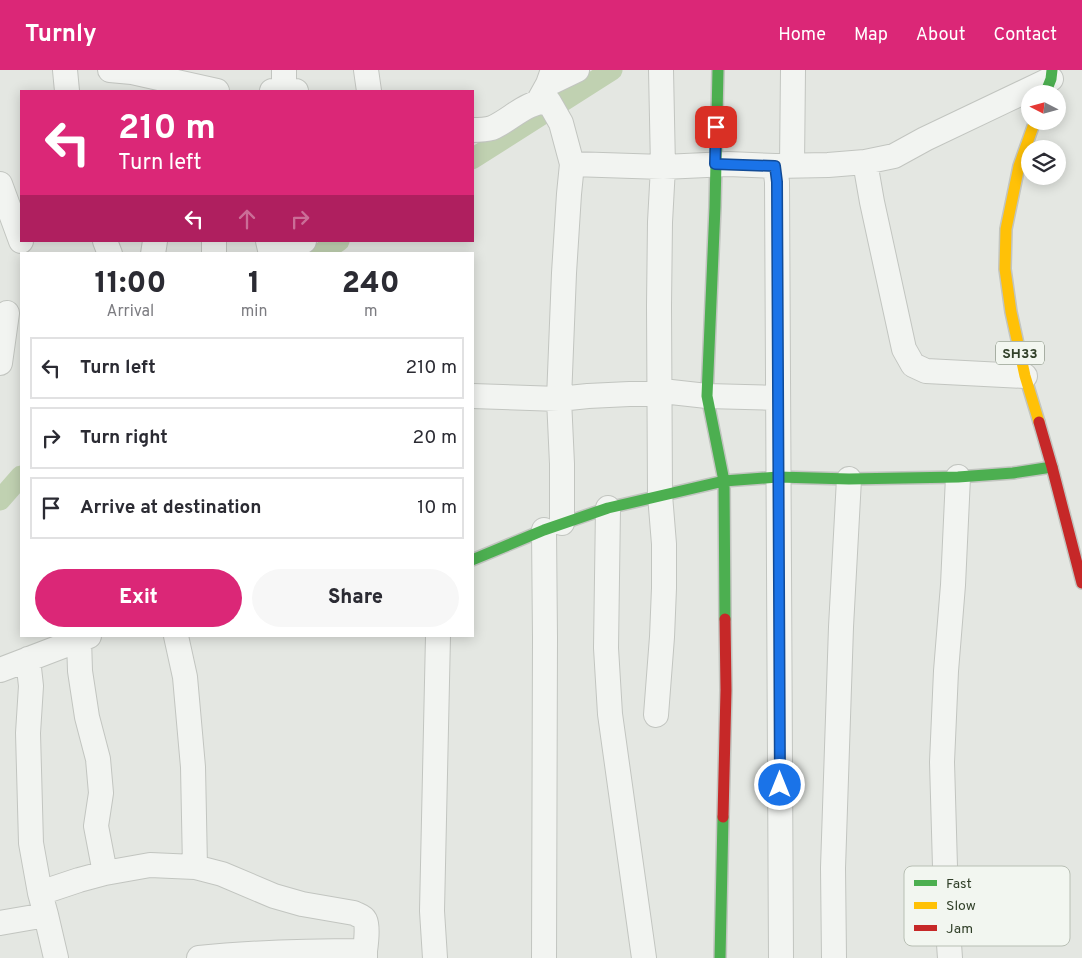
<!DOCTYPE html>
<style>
body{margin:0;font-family:Overpass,sans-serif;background:#f7f7f7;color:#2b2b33;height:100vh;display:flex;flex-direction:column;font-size:19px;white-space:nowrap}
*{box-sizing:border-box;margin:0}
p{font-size:16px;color:#7c7c81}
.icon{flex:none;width:28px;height:28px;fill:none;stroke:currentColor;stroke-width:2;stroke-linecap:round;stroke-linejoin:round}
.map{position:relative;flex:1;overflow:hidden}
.panel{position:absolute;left:20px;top:182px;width:454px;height:385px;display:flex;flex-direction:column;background:#fff;border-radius:0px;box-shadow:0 2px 12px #0003}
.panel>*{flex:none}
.banner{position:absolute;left:20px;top:20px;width:454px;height:152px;border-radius:0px;box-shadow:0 2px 12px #0003;background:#db2777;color:#fff;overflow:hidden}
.needle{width:32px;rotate:276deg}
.tools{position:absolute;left:1021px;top:15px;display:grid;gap:10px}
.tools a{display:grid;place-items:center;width:45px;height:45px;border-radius:50%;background:#fff;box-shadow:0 2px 12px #0003;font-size:25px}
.pin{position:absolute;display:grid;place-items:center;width:42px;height:42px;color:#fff;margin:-21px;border-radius:10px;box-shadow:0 2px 8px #0006}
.me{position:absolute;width:55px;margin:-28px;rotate:0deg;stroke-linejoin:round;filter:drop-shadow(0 0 4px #0008)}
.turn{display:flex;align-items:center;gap:18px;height:105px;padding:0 15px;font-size:22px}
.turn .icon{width:65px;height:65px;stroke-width:2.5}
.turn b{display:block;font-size:35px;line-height:42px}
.lanes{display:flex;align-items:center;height:48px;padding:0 15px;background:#0003;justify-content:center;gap:25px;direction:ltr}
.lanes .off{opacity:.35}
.eta{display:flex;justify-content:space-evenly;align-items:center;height:85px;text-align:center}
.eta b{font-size:30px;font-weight:800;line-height:35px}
.cta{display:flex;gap:10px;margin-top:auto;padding:10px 15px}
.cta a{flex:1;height:58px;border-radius:30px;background:#db2777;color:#fff;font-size:20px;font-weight:800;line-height:58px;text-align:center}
.cta a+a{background:#f7f7f7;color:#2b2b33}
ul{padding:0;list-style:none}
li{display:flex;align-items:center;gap:15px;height:62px;margin:0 10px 8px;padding:0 5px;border:2px solid #e1e1e2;border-radius:0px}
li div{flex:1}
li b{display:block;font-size:19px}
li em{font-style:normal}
header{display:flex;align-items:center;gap:30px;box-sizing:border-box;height:70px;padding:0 25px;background:#db2777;color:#fff}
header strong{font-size:24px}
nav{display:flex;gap:28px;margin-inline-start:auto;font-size:18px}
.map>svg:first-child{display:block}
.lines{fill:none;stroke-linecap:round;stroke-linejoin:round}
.canal{stroke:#c0d1b1;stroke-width:21}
.street-casing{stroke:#c2c5c0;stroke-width:26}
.fast-casing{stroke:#c2c5c0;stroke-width:14}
.slow-casing{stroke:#c2c5c0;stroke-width:14}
.jam-casing{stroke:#c2c5c0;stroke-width:14}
.street{stroke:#f2f4f1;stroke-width:24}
.fast{stroke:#4caf50;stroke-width:11}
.slow{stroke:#ffc107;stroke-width:11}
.jam{stroke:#c62828;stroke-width:11}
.route-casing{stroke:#114b97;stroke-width:12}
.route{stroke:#1a73e8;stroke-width:9}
.labels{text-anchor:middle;stroke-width:4;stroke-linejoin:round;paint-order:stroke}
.shield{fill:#f2f6f0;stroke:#6b7765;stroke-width:1}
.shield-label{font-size:14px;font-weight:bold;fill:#314029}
.key{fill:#f2f6f0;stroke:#b8bfb4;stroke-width:1}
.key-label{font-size:14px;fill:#314029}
</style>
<header>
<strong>Turnly</strong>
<nav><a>Home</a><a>Map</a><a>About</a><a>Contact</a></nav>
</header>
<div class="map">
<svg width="1082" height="888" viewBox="0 0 1082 888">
<rect width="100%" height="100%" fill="#e4e7e2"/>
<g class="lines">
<path class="canal" d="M472,89L612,0
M319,184L339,171
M0,430L21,406"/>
<g class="street-casing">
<path id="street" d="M65,0L67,21
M110,0L132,2L217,21
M366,0L369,21
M548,14L577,0
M272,21H296
M284,21V0
M538,32L548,14L553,0
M472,60C479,60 485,60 492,58C511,50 527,30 549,32L561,53L572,94L569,124L564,203L559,329L562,394V453
M865,92L872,132L904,279L913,295L926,301L1025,306
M572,94L663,97L728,94L775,96L828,95L865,92L894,86L925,69L1051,9
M792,95L793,0
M775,96L777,112L781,888
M0,114L21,171
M105,171L110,184
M214,171V184
M268,171L271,184
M153,184L155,171
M283,184L304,171
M0,293L7,243
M472,326L559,329L588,326L671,322L707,326L778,328
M608,438L606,578L610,644L644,888
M544,460L545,568L544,888
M176,566L185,607L193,697L195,797
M79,569L80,601L87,647L98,689L101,723L96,756L105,803
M28,589L31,616L28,663L31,773L40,823L46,845
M0,600L89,566
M656,645L662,567L664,518V474L660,425L659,236L660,152L663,97L661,0
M40,823L79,810L105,803L150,795L195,797L222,804L274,826L302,834L354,843C357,845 363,846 365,850C368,856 366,874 365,881
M0,853L46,845L56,888
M199,888C254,882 309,881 365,881V888
M435,888L432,841L438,566
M834,888L833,798L841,557L849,409
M950,888L946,832L942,692L946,601L953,515L958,407"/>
</g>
<g class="fast-casing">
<path id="fast" d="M718,0L715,137L707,326L724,411L725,549
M1045,24L1051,9L1052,0
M472,490L544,460L608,438L724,411L778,407L849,409L958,407L1013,403L1052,397
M720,888L723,747"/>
</g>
<g class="slow-casing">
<path id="slow" d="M1035,51L1019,96L1006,159L1005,199L1011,242L1025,306L1039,352"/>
</g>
<g class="jam-casing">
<path id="jam" d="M1039,352L1052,397L1082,513
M723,747L726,620L725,549"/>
</g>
<use href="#street" class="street"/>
<use href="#fast" class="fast"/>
<use href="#slow" class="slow"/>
<use href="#jam" class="jam"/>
</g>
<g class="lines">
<g class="route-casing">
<path id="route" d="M716,57L715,94L775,96L777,112L780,715"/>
</g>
<use href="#route" class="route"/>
</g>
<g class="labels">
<rect class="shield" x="996" y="271.5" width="48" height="23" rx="4"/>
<g class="shield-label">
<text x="1020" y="288">SH33</text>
</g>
</g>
<rect x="904" y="796" width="166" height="80" rx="8" class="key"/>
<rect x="914" y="810" width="23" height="6" fill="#4caf50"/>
<rect x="914" y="832" width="23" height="7" fill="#ffc107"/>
<rect x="914" y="855" width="23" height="6" fill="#c62828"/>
<g class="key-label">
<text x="946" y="818">Fast</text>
<text x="946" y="840">Slow</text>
<text x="946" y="863">Jam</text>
</g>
</svg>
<div class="tools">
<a><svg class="needle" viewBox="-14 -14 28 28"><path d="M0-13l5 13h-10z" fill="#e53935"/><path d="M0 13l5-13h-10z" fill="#7c7c81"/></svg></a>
<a><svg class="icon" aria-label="layers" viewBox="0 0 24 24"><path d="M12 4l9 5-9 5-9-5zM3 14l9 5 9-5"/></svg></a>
</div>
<div class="pin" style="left:716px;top:57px;background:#d93025"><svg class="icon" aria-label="arrive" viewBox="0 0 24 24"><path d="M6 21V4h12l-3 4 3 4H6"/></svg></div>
<svg class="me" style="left:780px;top:715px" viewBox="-20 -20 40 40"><circle r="17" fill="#1a73e8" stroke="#fff" stroke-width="3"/><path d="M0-11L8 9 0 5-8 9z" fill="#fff"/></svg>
<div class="banner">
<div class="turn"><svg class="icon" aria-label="left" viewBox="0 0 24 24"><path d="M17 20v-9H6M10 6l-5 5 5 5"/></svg><div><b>210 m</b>Turn left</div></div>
<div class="lanes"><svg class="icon" aria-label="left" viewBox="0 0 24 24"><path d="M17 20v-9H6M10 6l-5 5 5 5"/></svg><svg class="icon off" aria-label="ahead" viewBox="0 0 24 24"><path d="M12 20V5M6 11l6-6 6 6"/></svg><svg class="icon off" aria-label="right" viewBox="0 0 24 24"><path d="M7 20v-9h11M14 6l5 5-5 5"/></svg></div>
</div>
<section class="panel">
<div class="eta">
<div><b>11:00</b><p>Arrival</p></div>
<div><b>1</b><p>min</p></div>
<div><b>240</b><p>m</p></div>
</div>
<ul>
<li><svg class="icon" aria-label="left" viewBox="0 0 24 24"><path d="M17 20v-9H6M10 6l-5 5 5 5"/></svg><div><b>Turn left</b></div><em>210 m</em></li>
<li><svg class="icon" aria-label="right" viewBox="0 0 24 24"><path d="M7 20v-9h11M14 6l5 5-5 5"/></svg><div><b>Turn right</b></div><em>20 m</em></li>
<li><svg class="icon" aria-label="arrive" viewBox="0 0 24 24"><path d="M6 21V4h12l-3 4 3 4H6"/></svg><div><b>Arrive at destination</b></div><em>10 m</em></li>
</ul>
<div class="cta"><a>Exit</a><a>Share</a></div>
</section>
</div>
